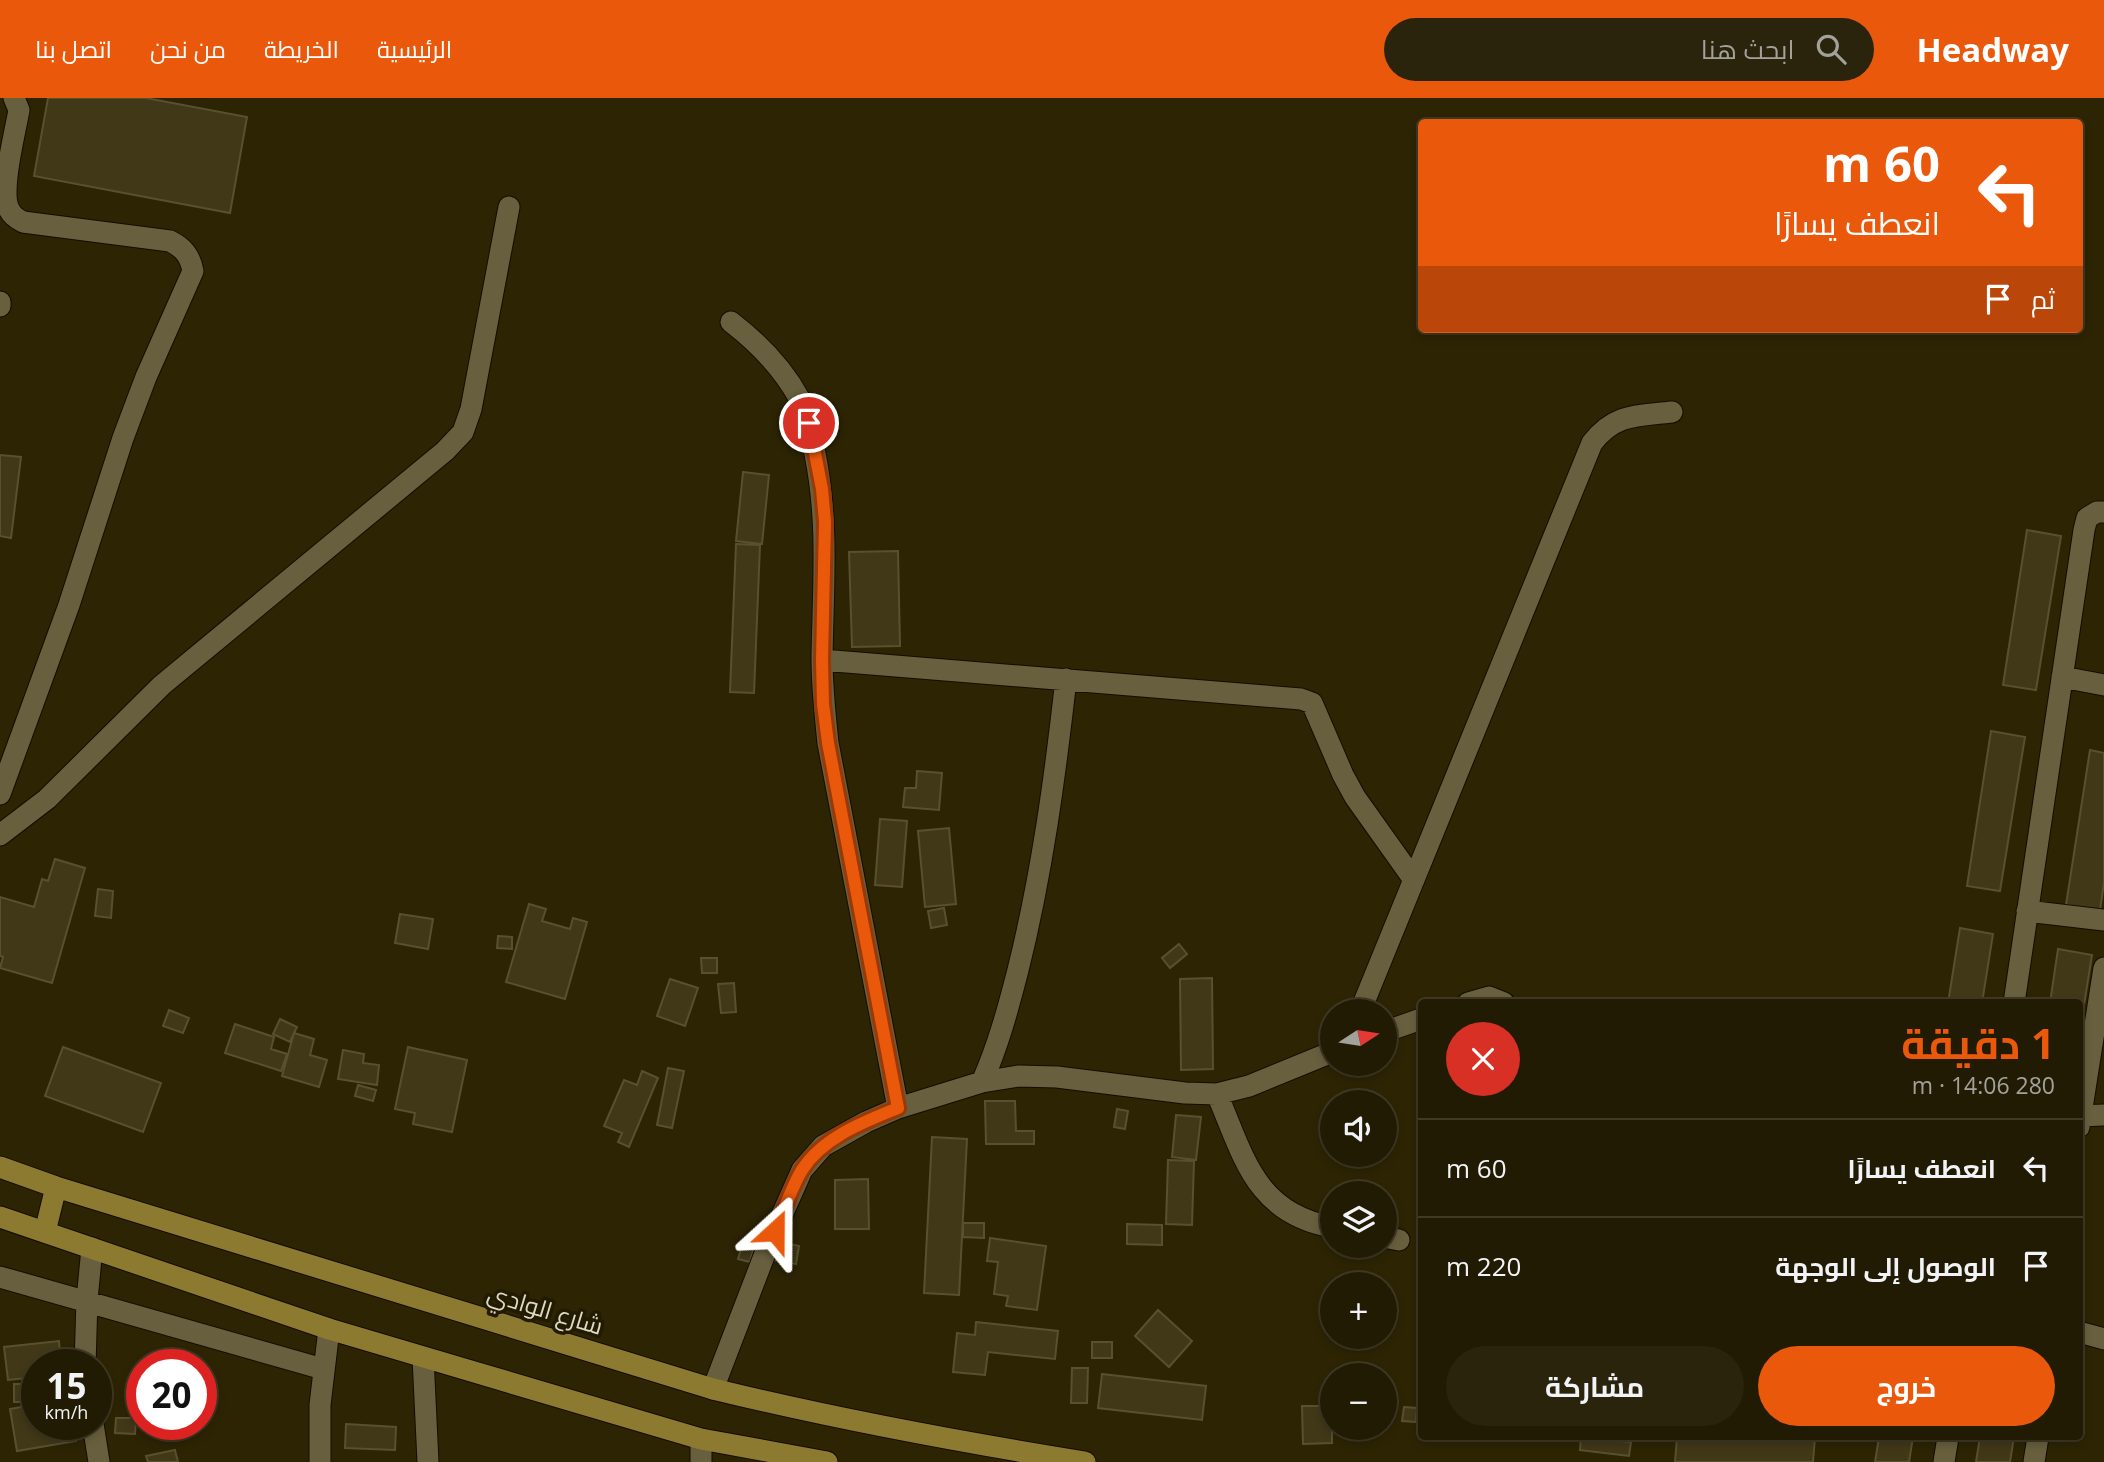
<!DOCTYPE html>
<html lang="ar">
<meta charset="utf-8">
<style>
body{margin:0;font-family:"Open Sans",Cairo,sans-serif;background:#2a240d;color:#f1f3f6;direction:rtl;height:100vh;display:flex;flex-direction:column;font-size:26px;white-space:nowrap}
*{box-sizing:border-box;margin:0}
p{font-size:23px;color:#a2a19a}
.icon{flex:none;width:38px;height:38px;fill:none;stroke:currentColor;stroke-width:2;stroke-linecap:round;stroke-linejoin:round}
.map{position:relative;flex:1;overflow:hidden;direction:ltr}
.sheet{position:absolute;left:1418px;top:901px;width:665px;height:441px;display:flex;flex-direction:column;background:#221b03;border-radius:7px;box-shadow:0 4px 10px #0003,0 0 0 2px #3f3925;direction:rtl}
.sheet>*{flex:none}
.banner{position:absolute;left:1418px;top:21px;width:665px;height:214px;border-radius:7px;box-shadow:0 4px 10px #0003,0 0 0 2px #3f3925;direction:rtl;background:#ea580c;color:#fff;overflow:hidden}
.needle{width:46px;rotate:78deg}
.fabs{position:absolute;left:1320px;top:901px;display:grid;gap:14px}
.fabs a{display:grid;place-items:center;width:77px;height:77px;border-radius:50%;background:#221b03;box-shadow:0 4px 10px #0003,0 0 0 2px #3f3925;font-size:35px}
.speed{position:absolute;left:21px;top:1251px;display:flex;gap:14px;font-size:35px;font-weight:700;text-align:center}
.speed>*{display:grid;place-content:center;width:91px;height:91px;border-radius:50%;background:#221b03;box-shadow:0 4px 10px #0003,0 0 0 2px #3f3925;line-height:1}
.speed small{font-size:18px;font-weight:400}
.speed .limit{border:10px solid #d22;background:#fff;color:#111}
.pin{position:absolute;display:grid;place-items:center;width:60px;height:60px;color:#fff;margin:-30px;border:4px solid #fff;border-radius:50%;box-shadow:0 2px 7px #0007}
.me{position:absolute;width:77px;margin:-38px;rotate:24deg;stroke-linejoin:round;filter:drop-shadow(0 0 5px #0008)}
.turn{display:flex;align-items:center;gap:24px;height:147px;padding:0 28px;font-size:32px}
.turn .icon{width:91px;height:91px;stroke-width:2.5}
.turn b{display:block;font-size:49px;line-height:60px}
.then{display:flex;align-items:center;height:66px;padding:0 28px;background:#0003;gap:14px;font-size:26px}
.round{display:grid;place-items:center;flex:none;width:74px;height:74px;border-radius:37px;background:#2a240d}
.head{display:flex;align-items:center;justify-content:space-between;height:119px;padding:0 28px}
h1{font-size:42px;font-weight:700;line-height:52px;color:#ea580c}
.action{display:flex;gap:14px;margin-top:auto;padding:14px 28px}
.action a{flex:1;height:80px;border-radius:42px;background:#ea580c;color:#fff;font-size:28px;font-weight:700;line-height:80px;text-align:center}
.action a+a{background:#2a240d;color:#f1f3f6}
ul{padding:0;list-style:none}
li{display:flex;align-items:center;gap:21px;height:98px;padding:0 28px;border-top:2px solid #3f3925}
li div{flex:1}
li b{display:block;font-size:26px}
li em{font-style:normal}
header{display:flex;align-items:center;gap:42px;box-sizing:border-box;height:98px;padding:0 35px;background:#ea580c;color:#fff}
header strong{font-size:33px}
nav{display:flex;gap:38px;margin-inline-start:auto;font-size:24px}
.search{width:490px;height:63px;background:#2a240d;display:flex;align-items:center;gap:18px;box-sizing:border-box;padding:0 24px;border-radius:38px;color:#a2a19a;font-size:26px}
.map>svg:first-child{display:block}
.building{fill:#413818;stroke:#595030;stroke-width:2}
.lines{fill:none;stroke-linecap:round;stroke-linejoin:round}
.minor-casing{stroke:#140d00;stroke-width:23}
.major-casing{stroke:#140d00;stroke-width:23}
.minor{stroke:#685f3e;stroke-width:21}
.major{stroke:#8d7a31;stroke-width:21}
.route-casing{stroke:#983908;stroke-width:18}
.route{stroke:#ea580c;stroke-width:12}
.labels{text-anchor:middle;stroke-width:7;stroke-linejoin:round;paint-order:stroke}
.street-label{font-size:24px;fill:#ded9c7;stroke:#231b00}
</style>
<header>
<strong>Headway</strong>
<div class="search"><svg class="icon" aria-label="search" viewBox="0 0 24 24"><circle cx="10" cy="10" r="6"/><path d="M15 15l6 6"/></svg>ابحث هنا</div>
<nav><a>الرئيسية</a><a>الخريطة</a><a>من نحن</a><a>اتصل بنا</a></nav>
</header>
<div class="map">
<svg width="2104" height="1364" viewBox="0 0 2104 1364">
<rect width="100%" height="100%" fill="#2d2404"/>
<path class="building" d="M48,0H146L247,19L230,115L34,78Z
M0,357L21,359L11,440L0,438Z
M743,374L769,377L762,446L736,443Z
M2027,432L2061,438L2036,592L2003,587Z
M736,446L760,447L754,595L730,594Z
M898,453L900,548L852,549L849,454Z
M1991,633L2025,639L2000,793L1967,788Z
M2090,652L2104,655V785L2100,812L2066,807Z
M917,673L942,675L939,712L903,709L905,690H916Z
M880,721L907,723L902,789L875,787Z
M949,730L956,806L925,809L918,733Z
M55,761L85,770L52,885L0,870L3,859L0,858V799L34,809L42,781L48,783Z
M98,791L113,793L111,820L95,818Z
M529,806L546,811L542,823L570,831L573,820L587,824L565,901L506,884Z
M944,810L947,827L931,830L928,813Z
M400,816L433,821L428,851L395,845Z
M1960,830L1993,836L1982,905H1948Z
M498,838L512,839V851L497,850Z
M1179,846L1187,856L1170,870L1162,860Z
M2058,851L2092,857L2079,938V905H2050Z
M701,860H717V875H702Z
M1212,880L1213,971L1181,972L1180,881Z
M670,881L698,890L685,928L657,918Z
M734,885L736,914L721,915L718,886Z
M169,912L189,920L183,935L163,928Z
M280,921L297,929L290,944L273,936Z
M235,926L274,939L271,951L287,956L281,973L225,955Z
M294,935L314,941L310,957L327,962L319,989L282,978Z
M63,949L161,985L143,1034L45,998Z
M408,949L467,962L452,1034L413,1026L415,1015L395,1011Z
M343,952L364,956L363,965L379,967L377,987L338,981Z
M668,970L684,973L672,1030L657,1027Z
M642,973L658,980L629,1049L618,1044L622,1035L604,1028L624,982L637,987Z
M358,987L376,992L373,1003L355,998Z
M985,1003H1015L1016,1033H1034V1046H986Z
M1117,1011L1128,1013L1125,1031L1114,1029Z
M1176,1017L1201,1019L1196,1062L1172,1059Z
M932,1039L967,1041L959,1197L924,1195Z
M1168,1062L1194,1063L1192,1127L1166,1126Z
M868,1081L869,1131H835V1082Z
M963,1125H984V1140L963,1139Z
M1127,1126L1162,1127V1147L1127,1146Z
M990,1140L1046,1148L1037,1212L1006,1208L1008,1198L994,1196L998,1164L987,1163Z
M776,1143L799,1148L796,1166L772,1162Z
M743,1144L754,1147L750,1164L738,1161Z
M1158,1212L1192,1243L1169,1269L1135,1238Z
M976,1224L1058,1233L1055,1261L988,1254L985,1277L953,1274L957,1235L975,1237Z
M59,1243L61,1267H37V1279L8,1282L4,1249Z
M1092,1244H1112V1260H1092Z
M1072,1270H1088L1087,1305H1071Z
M201,1271L209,1273L207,1286L201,1285Z
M1102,1276L1206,1288L1202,1322L1098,1310Z
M14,1286H28V1304H14Z
M37,1292V1326H74L76,1343L17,1353L10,1311L32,1307L29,1293Z
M1302,1308H1332V1345L1303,1346Z
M1404,1309L1417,1310L1416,1324L1402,1323Z
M116,1320H136L135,1336L115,1335Z
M346,1326L396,1329L395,1352L345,1350Z
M1581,1339L1631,1344L1629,1358L1580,1352Z
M1677,1339H1815L1813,1364H1675Z
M1879,1339H1913L1909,1364H1875Z
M1980,1339H2014L2010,1364H1976Z
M175,1352L178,1364H148L146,1358Z"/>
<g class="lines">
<g class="minor-casing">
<path id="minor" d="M0,204V208
M731,224C757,244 783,271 799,300C808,317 811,337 815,356C829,425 823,491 822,560C822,589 825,617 828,645L898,1010
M822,562L1301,601L1312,605L1343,677L1355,699L1414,782
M2062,579L2104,587
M0,696L69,507L123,340L146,279L193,173C190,158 184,150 170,143L23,124C16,120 11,117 8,109C1,89 15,35 19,12L14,0
M0,737L47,701L162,587L445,353L463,334L471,311L509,109
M2027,813L2104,822
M1468,905L1489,899L1504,905
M2014,905L2084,432L2087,420L2097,414H2104
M1360,914L1592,345C1615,315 1638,318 1672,314
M1384,934L1421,921
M982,984C998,948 1008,911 1018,872C1042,776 1055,679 1066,581
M1217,996C1244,1059 1255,1115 1332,1129
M2079,1018L2104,1017
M2079,1029L2104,870
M1384,1139L1399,1142
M0,1179L323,1271
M2079,1234L2104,1241
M423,1259L428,1364
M85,1267L87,1202L92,1150
M713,1291L766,1153L802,1072L823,1048L866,1024L898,1010L982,984L1018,978L1057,979L1185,995L1217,996L1249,988L1332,954
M93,1326L99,1364
M701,1341V1364
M320,1364V1307L329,1231
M1944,1364L1948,1339
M2034,1364L2038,1339"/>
</g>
<g class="major-casing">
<path id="major" d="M0,1069L56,1089L713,1291C836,1321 960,1344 1085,1364
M0,1119L329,1231L471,1273L701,1341L827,1364
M45,1134L56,1089"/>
</g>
<use href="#minor" class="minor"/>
<use href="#major" class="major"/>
</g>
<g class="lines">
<g class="route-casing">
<path id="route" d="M775,1133C784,1113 791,1090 802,1072C823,1039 864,1024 898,1010L828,645L823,606L822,562L825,424L822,391L809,325"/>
</g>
<use href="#route" class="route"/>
</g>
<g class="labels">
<g class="street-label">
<text transform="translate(545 1212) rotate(17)" y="8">شارع الوادي</text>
</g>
</g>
</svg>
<div class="fabs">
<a><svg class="needle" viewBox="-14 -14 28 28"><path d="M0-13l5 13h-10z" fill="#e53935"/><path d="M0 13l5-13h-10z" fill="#a2a19a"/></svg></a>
<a><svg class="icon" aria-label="sound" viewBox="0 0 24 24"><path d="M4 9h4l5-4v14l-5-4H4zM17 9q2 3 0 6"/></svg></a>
<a><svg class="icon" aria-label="layers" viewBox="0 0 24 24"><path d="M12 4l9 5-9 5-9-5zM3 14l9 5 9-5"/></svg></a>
<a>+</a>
<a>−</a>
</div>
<div class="speed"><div>15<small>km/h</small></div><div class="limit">20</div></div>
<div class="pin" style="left:809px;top:325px;background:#d93025"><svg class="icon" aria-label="arrive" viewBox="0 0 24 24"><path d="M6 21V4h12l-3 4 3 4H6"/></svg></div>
<svg class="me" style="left:775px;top:1133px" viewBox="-20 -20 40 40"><path d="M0-17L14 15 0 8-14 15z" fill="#ea580c" stroke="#fff" stroke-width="4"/></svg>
<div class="banner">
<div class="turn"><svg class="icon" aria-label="left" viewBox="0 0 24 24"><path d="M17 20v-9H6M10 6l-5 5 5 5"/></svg><div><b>60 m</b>انعطف يسارًا</div></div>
<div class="then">ثم<svg class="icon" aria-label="arrive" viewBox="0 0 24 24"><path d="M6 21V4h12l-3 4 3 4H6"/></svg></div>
</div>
<section class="sheet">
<div class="head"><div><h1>1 دقيقة</h1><p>280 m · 14:06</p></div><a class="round" style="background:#d93025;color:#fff"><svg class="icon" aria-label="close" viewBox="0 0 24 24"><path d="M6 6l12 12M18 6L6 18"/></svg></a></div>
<ul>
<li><svg class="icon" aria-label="left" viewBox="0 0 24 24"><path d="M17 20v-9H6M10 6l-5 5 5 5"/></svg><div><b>انعطف يسارًا</b></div><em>60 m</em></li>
<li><svg class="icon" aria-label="arrive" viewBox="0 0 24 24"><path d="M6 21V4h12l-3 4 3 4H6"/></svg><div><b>الوصول إلى الوجهة</b></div><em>220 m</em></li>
</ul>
<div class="action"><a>خروج</a><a>مشاركة</a></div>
</section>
</div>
